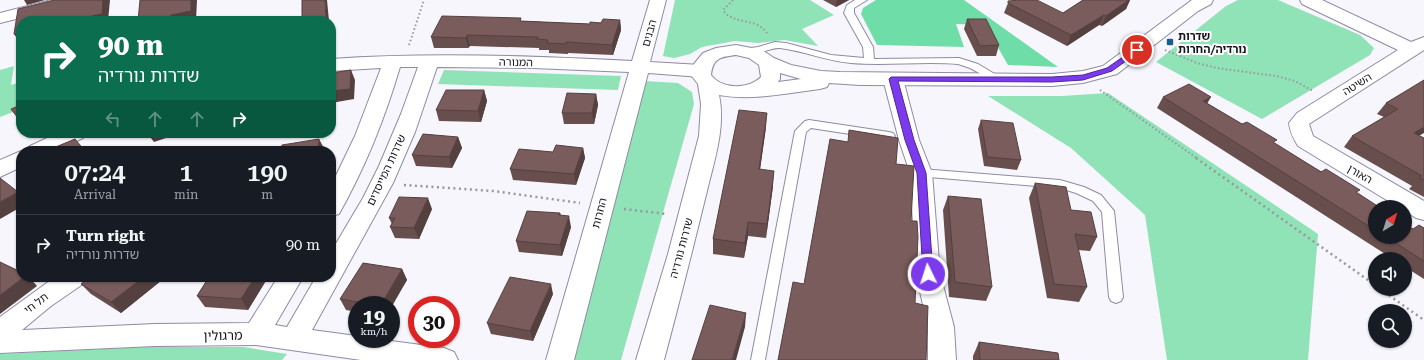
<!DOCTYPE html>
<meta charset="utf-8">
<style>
body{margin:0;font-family:"Roboto Serif","Noto Sans Hebrew",serif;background:#242831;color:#f1f3f6;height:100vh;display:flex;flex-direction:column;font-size:15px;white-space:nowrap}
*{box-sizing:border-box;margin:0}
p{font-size:13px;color:#9ea1a6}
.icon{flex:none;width:22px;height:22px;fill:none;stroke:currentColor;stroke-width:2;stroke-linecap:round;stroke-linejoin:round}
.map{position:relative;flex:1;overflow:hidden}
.details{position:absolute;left:16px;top:146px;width:320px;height:136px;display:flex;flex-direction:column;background:#171b24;border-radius:16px;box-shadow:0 1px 3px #0004}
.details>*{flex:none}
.top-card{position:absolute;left:16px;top:16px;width:320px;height:122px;border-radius:16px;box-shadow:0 1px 3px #0004;background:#0b6e4f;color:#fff;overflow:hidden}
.needle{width:26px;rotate:38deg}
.fabs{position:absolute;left:1368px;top:200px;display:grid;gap:8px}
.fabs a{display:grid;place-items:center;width:44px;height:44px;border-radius:50%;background:#171b24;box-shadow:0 1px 3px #0004;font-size:20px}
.speed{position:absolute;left:348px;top:296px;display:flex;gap:8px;font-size:20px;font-weight:700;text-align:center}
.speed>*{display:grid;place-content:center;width:52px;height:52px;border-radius:50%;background:#171b24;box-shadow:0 1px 3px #0004;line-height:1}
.speed small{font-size:10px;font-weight:400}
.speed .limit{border:6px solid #d22;background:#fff;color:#111}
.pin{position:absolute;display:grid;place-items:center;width:34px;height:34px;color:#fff;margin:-17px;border:2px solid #fff;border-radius:50%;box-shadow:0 1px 4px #0007}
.me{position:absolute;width:44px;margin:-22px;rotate:356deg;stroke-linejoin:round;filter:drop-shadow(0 0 3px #0008)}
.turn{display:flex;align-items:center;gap:14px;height:84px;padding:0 16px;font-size:18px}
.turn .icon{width:52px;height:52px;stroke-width:2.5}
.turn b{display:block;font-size:28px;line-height:34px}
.lanes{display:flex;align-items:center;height:38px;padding:0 16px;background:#0003;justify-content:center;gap:20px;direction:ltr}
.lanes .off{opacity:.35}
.eta{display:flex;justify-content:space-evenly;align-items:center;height:68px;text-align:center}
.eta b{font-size:24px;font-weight:600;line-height:28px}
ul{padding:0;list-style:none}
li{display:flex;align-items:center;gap:12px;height:60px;padding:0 16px;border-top:1px solid #363941}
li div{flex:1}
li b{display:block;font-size:15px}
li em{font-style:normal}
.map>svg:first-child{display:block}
.green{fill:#90e2b7}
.forest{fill:#6fdda8}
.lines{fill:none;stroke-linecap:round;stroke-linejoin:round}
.service-casing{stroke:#8e8ba4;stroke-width:2}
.minor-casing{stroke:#8e8ba4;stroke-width:2}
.tertiary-casing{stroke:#8e8ba4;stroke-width:2}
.path-far1{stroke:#98979e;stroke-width:2;stroke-dasharray:1.5 2.5;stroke-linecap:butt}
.path{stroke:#98979e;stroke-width:2.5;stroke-dasharray:2 3.5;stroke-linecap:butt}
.service{fill:#fff;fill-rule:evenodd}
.minor{fill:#fff;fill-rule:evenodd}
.tertiary{fill:#fff;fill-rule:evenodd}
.wall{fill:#684f4e}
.shaded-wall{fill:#554040}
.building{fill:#795c5b;stroke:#554040}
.route{fill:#7c3aed;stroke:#51269a}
.poi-dot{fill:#1e5b91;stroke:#fff;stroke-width:1.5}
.labels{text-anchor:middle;stroke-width:4;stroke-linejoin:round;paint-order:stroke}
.street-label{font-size:11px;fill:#15131d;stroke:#fff}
.poi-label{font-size:11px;font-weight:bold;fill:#15131d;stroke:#fff;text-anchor:start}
.near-street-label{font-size:13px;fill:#15131d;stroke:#fff}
</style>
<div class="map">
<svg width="1424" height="360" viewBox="0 0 1424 360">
<rect width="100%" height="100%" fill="#f7f6fc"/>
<path class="green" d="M675,0H810L834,15L802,29L818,46L784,40L758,43L735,41L702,47L690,54L674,58L663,56Z
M1238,0H1278L1360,35L1374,48L1370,55L1262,119L1156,62L1226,6Z
M14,66L11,85L21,82V109L0,117V70Z
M444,70L621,76L618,90L438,84Z
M645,81L678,83L692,92L694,104L621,360H574Z
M1108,93L1318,234L1308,360H1167L1145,215L1071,148L988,96H1062Z
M145,347H244L287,354L282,360H0V354Z"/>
<path class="forest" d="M876,0H964L1058,67L1008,65L985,25L956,24L964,47L877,45L861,14L863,8Z"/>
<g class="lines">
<g class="service-casing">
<path id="service" d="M855,0H867L854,8V13L873,47L874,59L959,58L978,64L1003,79L998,82L994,81L970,68L958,64C922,61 887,66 851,63C827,61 804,51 780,48C770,47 749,60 742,51L743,49L758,47L775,42L786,43L831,55L864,58L863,47L844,13L847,5Z
M809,120L889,132L893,133L895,136L893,139L889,140L811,128L806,132L765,360H751L795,131L805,121Z
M921,169L1060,180L1084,187L1101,195L1114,211L1123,297L1121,301L1116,303L1111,301L1109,297L1102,212L1093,201L1076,193L1060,188L917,176L915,173L917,170Z"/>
</g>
<g class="minor-casing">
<path id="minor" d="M51,0H79L77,4L0,23V13Z
M650,0H666L650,62L701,65L708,67L710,71L708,75L701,77L648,73L574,360H546L629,72L533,68L437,67L415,132L393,183L312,330L357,336V339H376L444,348L454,352L458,360H361L256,345L155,346L0,353V317L55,277H86L83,284L51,306L22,330L155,324L249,323L278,277H303L275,325L287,327L316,277H331V252L363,198L379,166L401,114L418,67H400C385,118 365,168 339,214L331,216V186L355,136L381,68L331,71V59C431,52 532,56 632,61Z
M1300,0H1322L1411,42L1424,37V50L1309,124L1313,136L1424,201V220L1416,218L1405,211V207H1398L1298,146C1293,138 1290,132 1289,123L1297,113L1398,50L1302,4Z
M893,73L900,75L903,79L919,140L932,173L940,274L954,327L956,360H928V327L916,274L910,173L899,140L883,79L886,75Z
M58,133H86L83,138L55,151H26L30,146Z
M21,151V167L0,177V160L21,151H22Z"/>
</g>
<g class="tertiary-casing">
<path id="tertiary" d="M1192,0H1213L1211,4L1198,11L1117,74L1083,83L1052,86L860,85L829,83L827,87L820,89C787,93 752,101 719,95C726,127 714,161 707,191C693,248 679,304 664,360H636L668,254L699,136L701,104L698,84L691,75L694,64L703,53L716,48L736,45L762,50L774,58L791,65L821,71L840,72L1052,74L1083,71L1103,66ZM736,55L749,58L759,65L761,77C748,90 721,89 711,75C713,58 720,57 736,55ZM780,73L801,79L778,82L780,79Z"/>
</g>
<path class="path-far1" d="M733,0L723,10C734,26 754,16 767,33
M409,45L424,0
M1165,50L1197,63L1217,68L1276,76L1295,81L1313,91
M1100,90L1198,159"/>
<path class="path" d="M1196,158L1375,285
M404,185L493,191L580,203
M624,209L667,214
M1380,289L1424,320"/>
<use href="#service" class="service"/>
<use href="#minor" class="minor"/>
<use href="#tertiary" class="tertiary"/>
</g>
<path class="wall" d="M823,0H849L836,7Z
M1083,0H1130L1126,9L1102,26L1099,25L1067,46L1004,13L1008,3L1063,13Z
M967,19L999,45L996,56H977L964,29Z
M620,20L621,30L613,55L568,53V54L549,53V50H539V48L470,46L468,48H434L431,37L521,21L590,24Z
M1420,83L1419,136L1424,138V197L1409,189L1412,186L1344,147L1352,136L1384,117L1377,114L1386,103Z
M484,90L487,101L481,122L439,121L436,110Z
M596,94L598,105L594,124H564L562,113Z
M1163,97L1207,103L1357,193L1375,207V237H1405L1413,229L1424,228V279L1405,267V259H1393L1157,108Z
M981,120L1021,160L1017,170L984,166L978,129Z
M766,127L760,169L773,186L766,238L748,236L744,258L713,254V239Z
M458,137L462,148L452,168L416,166L412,155Z
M583,148L585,158L576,185L513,180L510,169L553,152Z
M1035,183L1097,237L1090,251L1078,250L1087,287L1079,302L1047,298L1029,198Z
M948,196L992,287L986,301L949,297L943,210Z
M432,209L419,239L395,238L390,227L392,224L389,218Z
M560,213L561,215L571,227L562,256L519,252L516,241Z
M402,269L407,280L391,305H357V312L346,310L340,299Z
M90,277H160L162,280L121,313L91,294L81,284Z
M209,277H266L267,279L248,310L205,307L197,296Z
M553,294L533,341L491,334L487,323Z
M979,342L1059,360H973V356Z"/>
<path class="shaded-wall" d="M24,0H45L27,5Z
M103,0H110L108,21H68Z
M191,0H197L196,21H159L171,15Z
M325,0H327L329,21H326Z
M837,0H849L836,7Z
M1129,0H1130L1126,9L1102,26L1106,16Z
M1104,15L1099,25L1067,46L1071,35Z
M620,20L621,30L613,55L612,45Z
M21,33V44L14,34Z
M467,35L470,46L468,48L466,38Z
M351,70L355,80L354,99L331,103V91Z
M484,90L487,101L481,122L478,111Z
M596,94L598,105L594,124L592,113Z
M1211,97L1205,107L1203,101Z
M767,113L766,127L758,184L759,169Z
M1424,127V133L1405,144L1414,133Z
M31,133H42L34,137Z
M147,133H181L154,142Z
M458,137L462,148L452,168L449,157Z
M319,139L325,150V151H318Z
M583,148L585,158L576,185L574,174Z
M774,171L773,186L766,238L767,224Z
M18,192L21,195V207L0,219V202Z
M428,198L432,209L419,239L414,228Z
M569,216L571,227L562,256L560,245Z
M748,222V236L744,258L745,243Z
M402,269L407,280L391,308V305H381Z
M24,277H29L37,286L0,314V295Z
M144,277H160L162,280L121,313L111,302Z
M255,277H266L267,279L248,310L241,299Z
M551,284L553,294L533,341L530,331Z
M746,313L745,327L736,360H732Z"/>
<path class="building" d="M54,0H103L102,14L68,21H21V33L14,34L18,9Z
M140,0H191V11L171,15L170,19L159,21H138Z
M302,0H325L326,21H302Z
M1020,0H1037L1063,13L1083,0H1129L1106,16L1104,15L1071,35L1008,3V1Z
M442,16L521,18L520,21L590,24V22L601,23L603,19L620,20L612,45L566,42V44L547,43L548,40L537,39L538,37L467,35L466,38L431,37Z
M967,19H986L999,45L980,46Z
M351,70L350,89L331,91V73Z
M1424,80V127L1414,133L1424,138V180L1419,178L1422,176L1352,136L1398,109L1386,103Z
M1189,84L1211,97L1203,101L1242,124L1247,122L1277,140L1273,142L1321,172L1326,169L1360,190L1356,192L1379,207H1375V230L1163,97Z
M446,90H484L478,111L436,110Z
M567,93L596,94L592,113H562Z
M21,105V122L11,109Z
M739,110L767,113L759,169L774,171L767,224L748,222L745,243L713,239Z
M981,120L1013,123L1021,160L987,157Z
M849,130L898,138L896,164L914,166L911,221H917L918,237L915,303L928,306L926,360H778L793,282L804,284L830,139L848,142Z
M423,134L458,137L449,157L412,155Z
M75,139L85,151H46Z
M319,139L318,151H280L282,145Z
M556,145L583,148L574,174L510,169L519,149L553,152Z
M0,178L18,192L0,202Z
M1035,183L1066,187L1071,210L1091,212L1097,237L1075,234L1087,287L1054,284Z
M948,196L981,199L992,287L955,282Z
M399,197L428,198L414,228L390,227L395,218H389Z
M527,211L560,213L559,215L569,216L560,245L516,241Z
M1405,224L1413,229L1419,225L1424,228V261L1386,237H1405Z
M0,262L21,272V277H24L0,295Z
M363,263L402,269L381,305H376L340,299Z
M90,277H144L111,302L81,284Z
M209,277H255L241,299L197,296Z
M510,277L551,284L530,331L487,323Z
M710,305L746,313L732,360H692Z
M979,342L1058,353L1059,360H980Z"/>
<path class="route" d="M1137,47L1140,48V51L1112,71L1083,80L1052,82L898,81L914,140L926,173L933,274L932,276H924L923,274L917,173L905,140L889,79L891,77H1052L1083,75L1107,68Z"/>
<rect class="poi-dot" x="1166" y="38" width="8" height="8" rx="2"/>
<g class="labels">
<g class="street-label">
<text transform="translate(649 33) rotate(-74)" y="4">הבנים</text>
<text transform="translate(516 62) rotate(1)" y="4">המנורה</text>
<text transform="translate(1357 84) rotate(-32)" y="4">השיטה</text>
<text transform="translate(386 170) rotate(-65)" y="4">שדרות המייסדים</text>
<text transform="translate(1360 174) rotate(30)" y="4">האורן</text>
<text transform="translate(599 213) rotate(-75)" y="4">החרות</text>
<text transform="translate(681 248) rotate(-75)" y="4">שדרות נורדיה</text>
<text transform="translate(36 303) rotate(-37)" y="4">תל חי</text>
</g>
<g class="poi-label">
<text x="1178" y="40">שדרות<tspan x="1178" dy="13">נורדיה/החרות</tspan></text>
</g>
<g class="near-street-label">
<text transform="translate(223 335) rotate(-1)" y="5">מרגולין</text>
</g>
</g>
</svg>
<div class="fabs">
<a><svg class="needle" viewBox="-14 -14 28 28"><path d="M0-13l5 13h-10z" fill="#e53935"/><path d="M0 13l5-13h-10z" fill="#9ea1a6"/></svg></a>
<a><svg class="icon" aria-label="sound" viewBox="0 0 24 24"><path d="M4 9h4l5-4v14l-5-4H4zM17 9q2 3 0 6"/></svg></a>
<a><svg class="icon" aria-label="search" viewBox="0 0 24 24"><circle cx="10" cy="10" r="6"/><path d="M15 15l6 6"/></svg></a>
</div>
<div class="speed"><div>19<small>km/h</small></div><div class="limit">30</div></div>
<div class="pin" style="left:1137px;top:50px;background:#d93025"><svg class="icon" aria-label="arrive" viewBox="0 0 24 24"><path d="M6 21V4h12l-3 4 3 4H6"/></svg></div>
<svg class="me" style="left:928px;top:274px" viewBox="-20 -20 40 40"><circle r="17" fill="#7c3aed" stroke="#fff" stroke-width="3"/><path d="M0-11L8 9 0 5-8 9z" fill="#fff"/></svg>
<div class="top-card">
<div class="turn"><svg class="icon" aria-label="right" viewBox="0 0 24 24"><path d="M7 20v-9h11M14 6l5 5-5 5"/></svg><div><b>90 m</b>שדרות נורדיה</div></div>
<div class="lanes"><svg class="icon off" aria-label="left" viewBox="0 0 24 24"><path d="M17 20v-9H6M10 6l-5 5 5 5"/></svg><svg class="icon off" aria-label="ahead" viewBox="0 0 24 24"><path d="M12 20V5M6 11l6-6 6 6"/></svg><svg class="icon off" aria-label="ahead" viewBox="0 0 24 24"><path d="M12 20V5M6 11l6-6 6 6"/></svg><svg class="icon" aria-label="right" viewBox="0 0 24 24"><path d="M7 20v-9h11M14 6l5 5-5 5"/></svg></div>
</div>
<section class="details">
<div class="eta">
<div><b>07:24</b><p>Arrival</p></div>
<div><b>1</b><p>min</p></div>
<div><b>190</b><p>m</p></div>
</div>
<ul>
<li><svg class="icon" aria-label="right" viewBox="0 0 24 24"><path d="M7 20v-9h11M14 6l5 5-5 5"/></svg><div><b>Turn right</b><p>שדרות נורדיה</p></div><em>90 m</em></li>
</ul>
</section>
</div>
